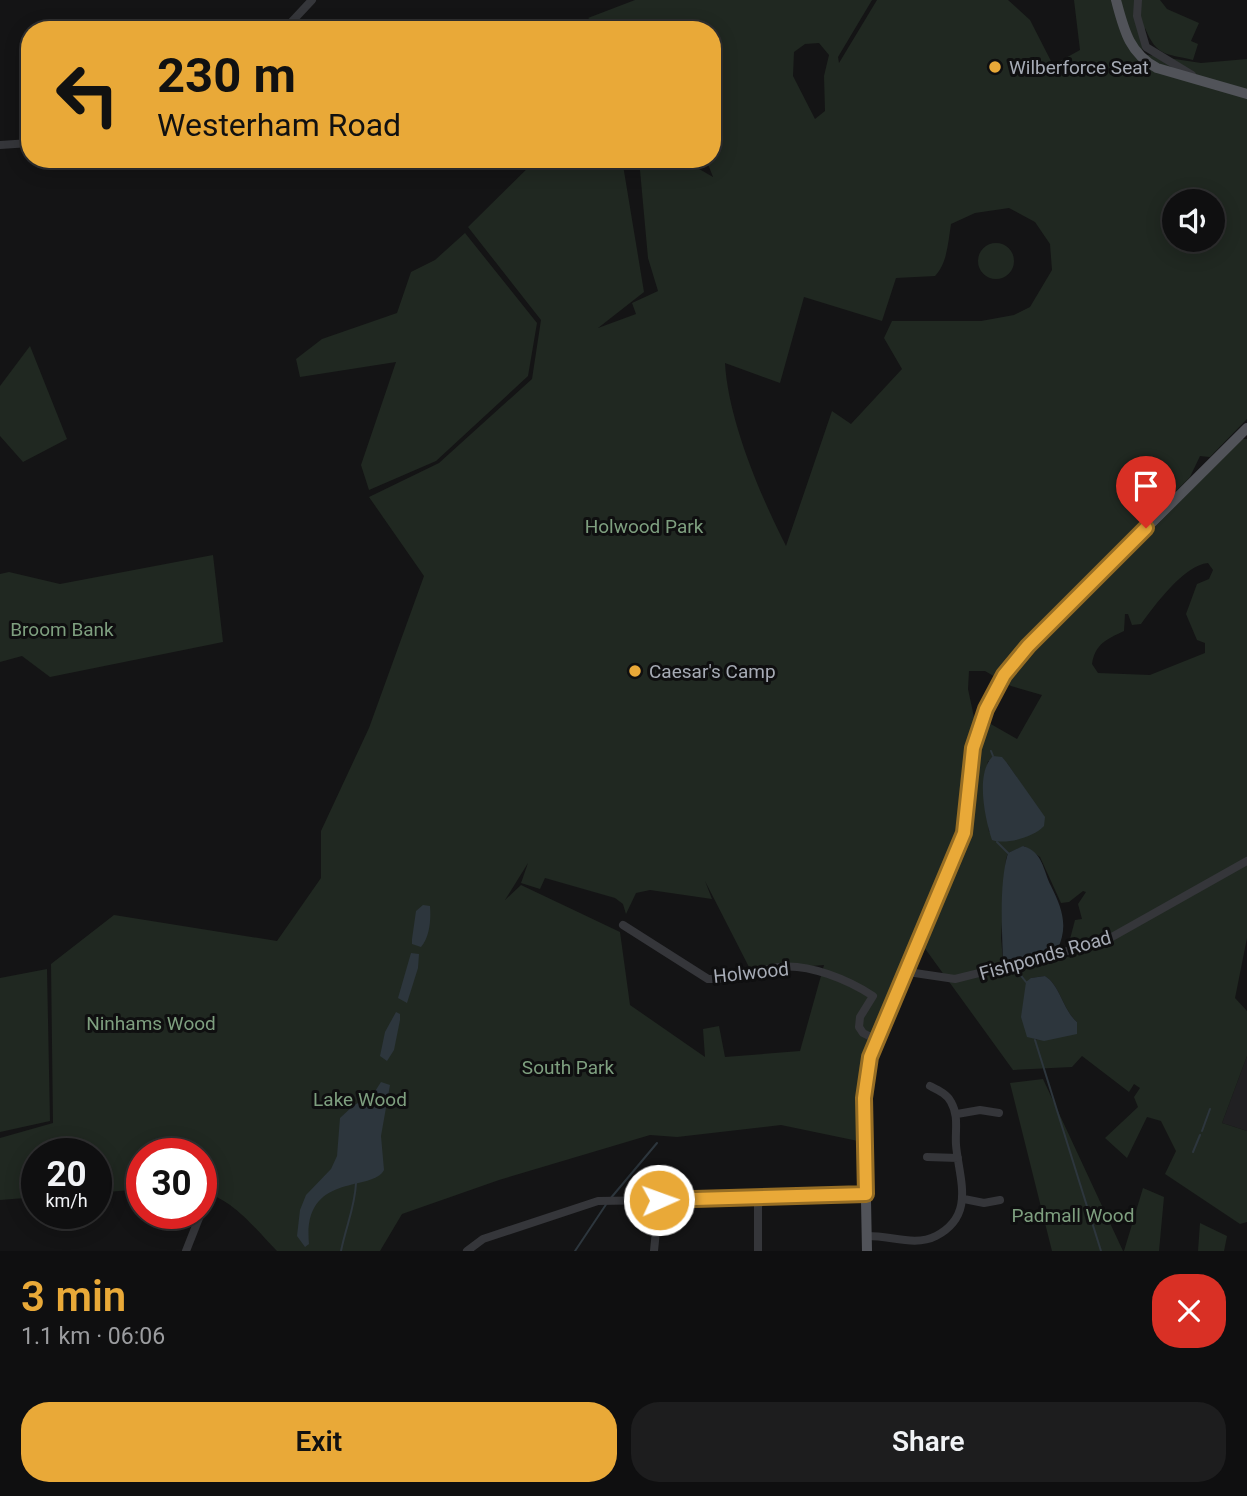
<!DOCTYPE html>
<meta charset="utf-8">
<style>
body{margin:0;font-family:Roboto,sans-serif;background:#1d1d1e;color:#f1f3f6;height:100vh;display:flex;flex-direction:column;font-size:26px;white-space:nowrap}
*{box-sizing:border-box;margin:0}
p{font-size:23px;color:#9b9c9f}
.icon{flex:none;width:38px;height:38px;fill:none;stroke:currentColor;stroke-width:2;stroke-linecap:round;stroke-linejoin:round}
.map{position:relative;height:1251px;overflow:hidden}
.drawer{display:flex;flex-direction:column;background:#0f0f10;flex:1}
.drawer>*{flex:none}
.hud{position:absolute;left:21px;top:21px;width:700px;height:147px;border-radius:28px;box-shadow:0 4px 18px #0003,0 0 0 2px #2f2f30;background:#e9a938;color:#111;overflow:hidden}
.buttons{position:absolute;left:1162px;top:189px;display:grid;gap:14px}
.buttons a{display:grid;place-items:center;width:63px;height:63px;border-radius:50%;background:#0f0f10;box-shadow:0 4px 18px #0003,0 0 0 2px #2f2f30;font-size:35px}
.speed{position:absolute;left:21px;top:1138px;display:flex;gap:14px;font-size:35px;font-weight:700;text-align:center}
.speed>*{display:grid;place-content:center;width:91px;height:91px;border-radius:50%;background:#0f0f10;box-shadow:0 4px 18px #0003,0 0 0 2px #2f2f30;line-height:1}
.speed small{font-size:18px;font-weight:400}
.speed .limit{border:10px solid #d22;background:#fff;color:#111}
.pin{position:absolute;display:grid;place-items:center;width:60px;height:60px;color:#fff;margin:-72px -30px;border-radius:50% 50% 50% 0;rotate:-45deg;box-shadow:0 0 7px #0007}
.pin .icon{rotate:45deg}
.me{position:absolute;width:77px;margin:-38px;rotate:88deg;stroke-linejoin:round;filter:drop-shadow(0 0 5px #0008)}
.turn{display:flex;align-items:center;gap:24px;height:147px;padding:0 21px;font-size:32px}
.turn .icon{width:91px;height:91px;stroke-width:2.5}
.turn b{display:block;font-size:49px;line-height:60px}
.round{display:grid;place-items:center;flex:none;width:74px;height:74px;border-radius:28px;background:#1d1d1e}
.summary{display:flex;align-items:center;justify-content:space-between;height:119px;padding:0 21px}
h1{font-size:42px;font-weight:600;line-height:52px;color:#e9a938}
.cta{display:flex;gap:14px;margin-top:auto;padding:14px 21px}
.cta a{flex:1;height:80px;border-radius:28px;background:#e9a938;color:#111;font-size:28px;font-weight:600;line-height:80px;text-align:center}
.cta a+a{background:#1d1d1e;color:#f1f3f6}
.map>svg:first-child{display:block}
.built{fill:#202022}
.green{fill:#202821;fill-rule:evenodd}
.water{fill:#2d363d}
.lines{fill:none;stroke-linecap:round;stroke-linejoin:round}
.stream{stroke:#2d363d;stroke-width:2}
.minor{stroke:#35363a;stroke-width:8}
.major{stroke:#515359;stroke-width:10}
.route-casing{stroke:#976e24;stroke-width:18}
.route{stroke:#e9a938;stroke-width:12}
.poi-dot{fill:#e9a938;stroke:#0f0f10;stroke-width:2.5}
.labels{text-anchor:middle;stroke-width:6;stroke-linejoin:round;paint-order:stroke}
.poi-label{font-size:19px;fill:#a6abb5;stroke:#0f0f10;text-anchor:start}
.park-label{font-size:19px;fill:#7e9f7f;stroke:#0f0f10}
.street-label{font-size:19px;fill:#a6abb5;stroke:#0f0f10}
</style>
<div class="map">
<svg width="1247" height="1251" viewBox="0 0 1247 1251">
<rect width="100%" height="100%" fill="#141415"/>
<path class="built" d="M1247,1056V1131L1222,1123Z"/>
<path class="green" d="M635,0H872L838,57L839,63L877,0H1008L1030,20L1053,65L1080,50L1074,0H1160L1167,9L1199,23L1191,41L1198,44L1193,60C1165,53 1157,57 1145,28L1142,54L1201,63L1247,59V419L1210,457L1200,456L1190,477L1145,522L1151,531L1241,439H1247V938L1235,998L1247,1011V1056L1222,1123L1247,1131V1222L1240,1224L1165,1174L1176,1151L1161,1121L1147,1117L1127,1158L1105,1138L1138,1107L1134,1097L1140,1088L1134,1084L1129,1092L1082,1056L1072,1067L1013,1070L921,943L862,1056L858,1141L781,1125L677,1137L650,1135L499,1180L402,1214L380,1251H277C256,1230 232,1197 201,1192V1153H142V1189L96,1193V1153H37V1197L0,1200V1138L53,1123L51,964L114,915L277,941L321,878V831L369,728L424,576L369,497L439,463L532,379L541,320L468,227L537,159H622L644,292L598,328L636,314L632,303L658,291L648,258L639,159H693L694,166L713,177L706,159H712V30H606L588,18ZM819,43L829,55L824,76L825,111L815,119L793,76L794,52L805,44ZM1174,201H1213V240H1174ZM1009,208L1035,222L1050,244L1052,270L1030,307L1014,315L981,321H892L884,338L902,369L851,424L832,411L786,546C760,495 728,419 725,363L780,383L804,297L882,321L896,278L935,276C947,264 948,243 951,224L975,213ZM1208,563L1213,570L1209,579L1197,584L1186,614L1197,640L1205,643V653L1150,675L1098,673L1092,664C1095,644 1107,639 1124,631L1125,614H1128L1132,625L1141,624C1155,605 1184,565 1208,563ZM969,671H985L1011,686L1042,695L1017,739L989,723L975,722L968,689ZM988,761L1007,763L1034,803L989,832L984,780ZM1024,846L1040,857L1061,903L1069,902L1083,891L1086,892L1078,904L1082,919L1075,920L1070,939L1071,958L1062,955L1003,960L1001,938L1006,859L1008,853ZM528,863L521,883L540,889L545,878L615,898L623,904L626,914L636,893L650,890L712,899L705,881L751,971L824,965L800,1051L725,1057L719,1026L703,1029L705,1057L630,1005L620,932L521,885L505,900ZM1045,976C1060,985 1063,1010 1077,1022L1035,1040L1031,978Z
M465,233L537,323L528,376L436,461L369,490L361,465L396,362L300,377L296,359L322,339L397,313L411,272L435,260Z
M978 261a18 18 0 1 1 36 0a18 18 0 1 1-36 0Z
M30,346L67,439L23,462L0,436V386Z
M213,555L223,642L50,677L22,656L0,662V574L9,572L60,584Z
M47,969L50,1121L0,1132V978Z
M1043,1079L1123,1251H1052L1010,1083Z
M1143,1188L1164,1197L1159,1251H1124Z
M1200,1223L1227,1236L1224,1251H1198Z"/>
<path class="water" d="M993,756L1002,757L1007,763L1045,817L1044,826C1034,837 1006,845 992,840C985,819 975,773 993,756Z
M1023,846C1043,852 1043,870 1051,886C1062,908 1069,927 1057,950L1010,962L1003,960C1002,928 999,883 1008,853Z
M423,905L430,906C431,919 430,937 421,947L412,944V939L416,911Z
M411,953L419,954L418,968L407,1003L398,998Z
M1045,976C1060,985 1063,1010 1077,1022V1034L1044,1041L1027,1037L1021,1017L1026,982L1031,978Z
M396,1012L400,1014V1020L394,1050L387,1061L380,1056L385,1032Z
M381,1082L390,1085L381,1136L384,1170C372,1193 302,1171 309,1244L305,1247L297,1236L300,1210L306,1195L331,1169L337,1156L340,1118L354,1105L372,1096Z"/>
<g class="lines">
<path class="stream" d="M991,751L993,756
M997,842L1008,853
M1015,968L1026,982
M1035,1040L1101,1251
M1202,1131L1210,1109
M1193,1152L1200,1135
M610,1199L657,1143
M341,1251C346,1226 355,1207 356,1183
M575,1251L607,1203"/>
<path class="minor" d="M1138,0L1137,16L1146,47L1192,75
M284,30L312,0
M0,145L30,143
M623,925L708,979C732,980 755,971 779,967C808,963 849,980 873,996L860,1017L859,1027L863,1033L877,1040
M908,972L955,979L1103,942L1247,861
M957,1114L980,1110L999,1113
M927,1157L958,1158
M758,1197V1251
M964,1199L984,1203L1000,1200
M201,1211L207,1197
M866,1236C889,1235 915,1247 936,1236C976,1215 959,1179 956,1145C955,1130 959,1116 951,1102C947,1094 938,1090 930,1086
M186,1251L201,1213
M467,1251L483,1239L598,1201L659,1200
M654,1251L659,1200L866,1194"/>
<path class="major" d="M1116,0C1124,30 1129,53 1157,68L1247,94
M867,1251L864,1098L870,1057L964,833L977,731L1004,675L1028,646L1247,428"/>
</g>
<g class="lines">
<g class="route-casing">
<path id="route" d="M659,1200L866,1194L864,1098L870,1057L964,833L973,748L986,709L1004,675L1028,646L1146,528"/>
</g>
<use href="#route" class="route"/>
</g>
<g class="poi-dot">
<circle cx="995" cy="67" r="7"/>
<circle cx="635" cy="671" r="7"/>
</g>
<g class="labels">
<g class="poi-label">
<text x="1009" y="74">Wilberforce Seat</text>
<text x="649" y="678">Caesar's Camp</text>
</g>
<g class="park-label">
<text x="644" y="533">Holwood Park</text>
<text x="62" y="636">Broom Bank</text>
<text x="151" y="1030">Ninhams Wood</text>
<text x="568" y="1074">South Park</text>
<text x="360" y="1106">Lake Wood</text>
<text x="1073" y="1222">Padmall Wood</text>
</g>
<g class="street-label">
<text transform="translate(1045 955) rotate(-16)" y="7">Fishponds Road</text>
<text transform="translate(751 972) rotate(-6)" y="7">Holwood</text>
</g>
</g>
</svg>
<div class="buttons">
<a><svg class="icon" aria-label="sound" viewBox="0 0 24 24"><path d="M4 9h4l5-4v14l-5-4H4zM17 9q2 3 0 6"/></svg></a>
</div>
<div class="speed"><div>20<small>km/h</small></div><div class="limit">30</div></div>
<div class="pin" style="left:1146px;top:528px;background:#d93025"><svg class="icon" aria-label="arrive" viewBox="0 0 24 24"><path d="M6 21V4h12l-3 4 3 4H6"/></svg></div>
<svg class="me" style="left:659px;top:1200px" viewBox="-20 -20 40 40"><circle r="17" fill="#e9a938" stroke="#fff" stroke-width="3"/><path d="M0-11L8 9 0 5-8 9z" fill="#fff"/></svg>
<div class="hud">
<div class="turn"><svg class="icon" aria-label="left" viewBox="0 0 24 24"><path d="M17 20v-9H6M10 6l-5 5 5 5"/></svg><div><b>230 m</b>Westerham Road</div></div>
</div>
</div>
<section class="drawer">
<div class="summary"><div><h1>3 min</h1><p>1.1 km · 06:06</p></div><a class="round" style="background:#d93025;color:#fff"><svg class="icon" aria-label="close" viewBox="0 0 24 24"><path d="M6 6l12 12M18 6L6 18"/></svg></a></div>
<div class="cta"><a>Exit</a><a>Share</a></div>
</section>
